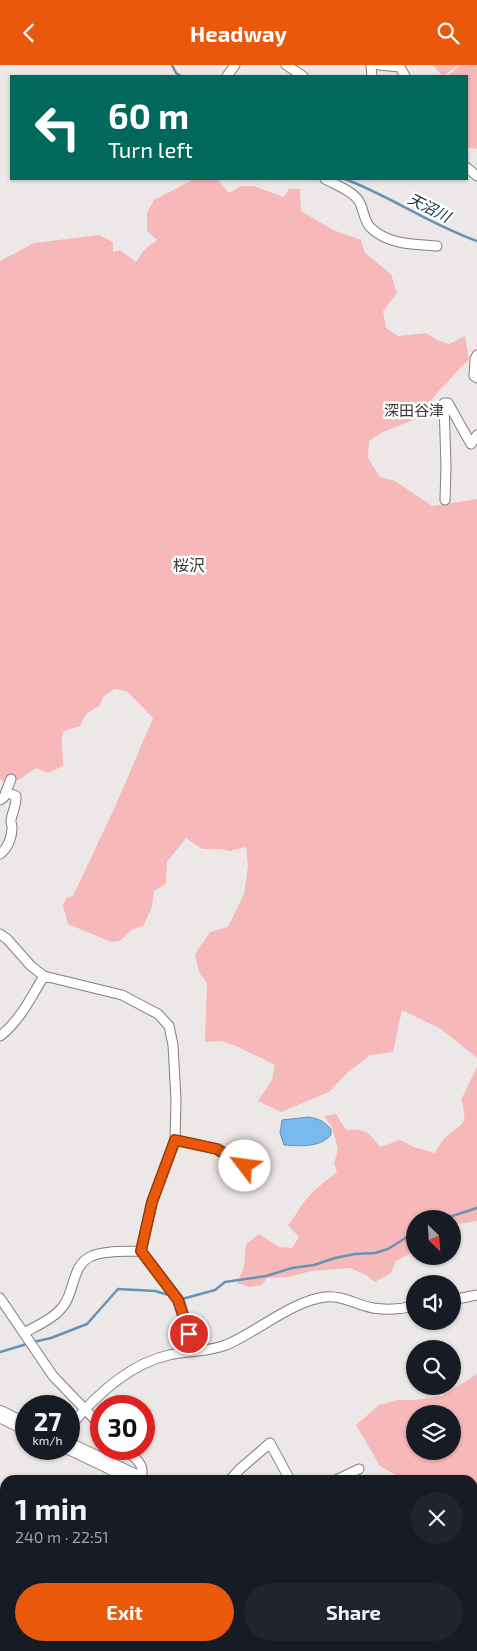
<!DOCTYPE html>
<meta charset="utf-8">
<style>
body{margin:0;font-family:"Exo 2","Noto Sans JP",sans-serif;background:#20242c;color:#f1f3f6;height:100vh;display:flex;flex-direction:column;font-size:19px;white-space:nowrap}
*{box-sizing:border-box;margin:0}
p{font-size:16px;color:#9ea1a6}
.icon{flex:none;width:28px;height:28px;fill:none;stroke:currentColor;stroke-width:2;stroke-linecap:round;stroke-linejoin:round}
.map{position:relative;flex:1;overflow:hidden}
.sheet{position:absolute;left:0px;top:1410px;width:478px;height:176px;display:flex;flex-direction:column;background:#171b24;border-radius:15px 15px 0 0;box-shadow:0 1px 4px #0004}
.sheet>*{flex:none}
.banner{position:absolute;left:10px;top:10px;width:458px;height:105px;border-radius:0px;box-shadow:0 1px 4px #0004;background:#00695c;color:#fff;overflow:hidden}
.needle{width:32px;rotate:155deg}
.controls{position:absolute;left:406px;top:1145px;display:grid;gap:10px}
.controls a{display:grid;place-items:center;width:55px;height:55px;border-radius:50%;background:#171b24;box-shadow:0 1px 4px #0004;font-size:25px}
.speed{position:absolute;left:15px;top:1330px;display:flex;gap:10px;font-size:25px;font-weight:700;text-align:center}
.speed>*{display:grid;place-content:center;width:65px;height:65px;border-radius:50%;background:#171b24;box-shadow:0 1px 4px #0004;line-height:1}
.speed small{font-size:12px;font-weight:400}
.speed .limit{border:8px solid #d22;background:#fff;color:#111}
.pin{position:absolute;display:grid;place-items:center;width:42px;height:42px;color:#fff;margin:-21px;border:2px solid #fff;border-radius:50%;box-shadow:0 1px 5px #0007}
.me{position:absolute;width:55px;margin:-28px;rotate:300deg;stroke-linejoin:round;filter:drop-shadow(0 0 4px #0008)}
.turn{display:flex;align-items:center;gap:18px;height:105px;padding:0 15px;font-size:22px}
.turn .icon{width:65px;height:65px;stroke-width:2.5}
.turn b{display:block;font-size:35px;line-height:42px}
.round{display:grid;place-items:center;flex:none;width:52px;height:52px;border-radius:26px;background:#20242c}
.headline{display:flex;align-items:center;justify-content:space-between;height:85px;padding:0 15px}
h1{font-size:30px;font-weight:700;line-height:38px}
.cta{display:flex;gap:10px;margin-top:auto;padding:10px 15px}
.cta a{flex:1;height:58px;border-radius:30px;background:#ea580c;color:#fff;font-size:20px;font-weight:700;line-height:58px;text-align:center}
.cta a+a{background:#20242c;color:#f1f3f6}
header{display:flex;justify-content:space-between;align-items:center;height:65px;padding:0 15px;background:#ea580c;color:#fff;font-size:22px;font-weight:700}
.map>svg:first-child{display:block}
.green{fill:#f7b8ba;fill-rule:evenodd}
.water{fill:#79b9ec;stroke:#6693b6}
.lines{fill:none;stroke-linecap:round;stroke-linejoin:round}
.stream{stroke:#6693b6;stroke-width:2.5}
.river{stroke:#79b9ec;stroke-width:15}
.street-casing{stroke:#837f7f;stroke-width:11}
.highway-casing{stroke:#837f7f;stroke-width:18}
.street{stroke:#fff;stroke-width:9}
.highway{stroke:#fff;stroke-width:16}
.route-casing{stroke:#983908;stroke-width:12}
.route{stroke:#ea580c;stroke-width:9}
.labels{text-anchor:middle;stroke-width:5;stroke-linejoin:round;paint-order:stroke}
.water-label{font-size:15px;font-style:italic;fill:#102c41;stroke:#fff}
.neighbourhood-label{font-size:15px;fill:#393636;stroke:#fff}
.quarter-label{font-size:16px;fill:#393636;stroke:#fff}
</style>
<header><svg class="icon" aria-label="back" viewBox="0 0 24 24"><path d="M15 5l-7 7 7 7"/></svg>Headway<svg class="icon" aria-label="search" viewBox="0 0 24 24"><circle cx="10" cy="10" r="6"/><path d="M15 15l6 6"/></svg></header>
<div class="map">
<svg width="477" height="1586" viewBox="0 0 477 1586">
<rect width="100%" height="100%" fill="#ede8e8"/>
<path class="green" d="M432,0H458L443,11Z
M460,0H477V84L466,82V11H448Z
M194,114H217L229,128L241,121H253L284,132L289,124H300L301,146L333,165L361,175L365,188L391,209L397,228L383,246L386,263L398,271L426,268L437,275L449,279L465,271L469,294L437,328L418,353L381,368L369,376L368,393L380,412L395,416L432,441L477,434V993L441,964L402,945L393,987L370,990L346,1009L329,1027L281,1047L258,1036L272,1015L275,1000L238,982L222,976L205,977L207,918L199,907L195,889L210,867L228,862L244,829L248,801L246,782L230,786L221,784H202L186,773L167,797L166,819L154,826L152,842L143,861L131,865L120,876L111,877L68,859L63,841L66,833L73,831L115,742L153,653L127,626L114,624L104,631L100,640L86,649L80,661L64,666C59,677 64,689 63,701L48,708L36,703L19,715L2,716L0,713V196L34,178L99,170L113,177V187L120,185L136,197L144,185L157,175L147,166V148L154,135Z
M477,1002V1156L453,1160L452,1154H415V1186L396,1196L391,1208L375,1217L366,1210L350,1203L312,1206L288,1212L267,1213L262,1220L250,1222L237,1218L244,1202L246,1179L259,1169L279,1182L292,1183L299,1172L288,1160C295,1153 298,1144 304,1137C314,1125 325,1116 337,1107L334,1098L338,1084L332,1062L324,1051L336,1049L346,1065C365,1063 369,1068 380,1082L400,1075L414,1082L435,1088C438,1083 440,1078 444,1074C460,1057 470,1063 461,1035Z
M477,1309V1434L473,1439L472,1415H404L380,1401L356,1360L379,1340L397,1335H415L442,1331ZM415,1349H452V1386H415Z"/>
<path class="water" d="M309,1052C319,1054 324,1056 331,1064V1070C319,1083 300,1081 284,1080L280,1068L282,1055Z"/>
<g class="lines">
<path class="stream" d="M172,0L176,8L181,11
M345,114C390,131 431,160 477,176
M443,1154L477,1143
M182,1234L215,1225L225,1217L266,1211L292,1203L314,1200L335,1193L355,1189L375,1188L388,1184L415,1167
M33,1277L51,1273L87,1259L118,1224L155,1226L172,1231
M0,1287L27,1279
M376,1586L384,1581"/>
<path class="river" d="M472,1576H477
M385,1581L397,1585"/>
<g class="street-casing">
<path id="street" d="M286,0L303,11
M379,0L400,2L405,11
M227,11L235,0
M372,11L371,2L375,0
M466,102L477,111
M325,114C336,120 355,127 360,138C364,146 364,157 371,163C389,180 413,179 437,181
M477,290L475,294L474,311L477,313
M445,435L446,401L444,338H448L471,379L477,370
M0,735L4,732L11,714
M0,789C7,784 12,773 12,763C12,757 11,761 11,755C12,747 17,740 16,731L6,727
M0,869L7,874L31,901L44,911L122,930L158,949L169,961L173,980L176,1035L175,1075L152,1137L141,1186L179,1235L195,1286
M0,971C20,956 31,932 44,911
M175,1075L217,1084L245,1101
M0,1233L53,1311L101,1361
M452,1235L477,1230
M24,1268C38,1260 55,1253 64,1240C75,1225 72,1199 92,1191C106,1185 126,1187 141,1186
M69,1363C94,1332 129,1299 169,1290C187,1286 208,1287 226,1280C257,1267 292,1236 325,1232C342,1230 357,1240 373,1243C386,1245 402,1244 415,1241
M125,1384C135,1394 147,1399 140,1415
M230,1415L240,1404L270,1378L290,1415
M336,1415L359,1404
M472,1542L477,1540
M48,1581L54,1586
M315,1581L326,1585H337
M32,1586L38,1581
M186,1586L191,1581
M233,1586L238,1581
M367,1586L373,1581"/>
</g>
<g class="highway-casing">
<path id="highway" d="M0,1349L26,1362
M69,1381L140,1415
M411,1581L415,1586"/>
</g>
<use href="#street" class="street"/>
<use href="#highway" class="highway"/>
</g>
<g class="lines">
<g class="route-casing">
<path id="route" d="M189,1269L178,1235L141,1186L152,1137L175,1075L217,1084L245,1101"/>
</g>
<use href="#route" class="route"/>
</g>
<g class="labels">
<g class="water-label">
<text transform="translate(429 143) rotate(27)" y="5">天沼川</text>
</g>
<g class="neighbourhood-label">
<text x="414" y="351">深田谷津</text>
</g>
<g class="quarter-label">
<text x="189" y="506">桜沢</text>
</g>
</g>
</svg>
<div class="controls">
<a><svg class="needle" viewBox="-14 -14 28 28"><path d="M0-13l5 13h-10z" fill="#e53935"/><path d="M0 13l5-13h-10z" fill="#9ea1a6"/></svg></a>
<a><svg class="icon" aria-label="sound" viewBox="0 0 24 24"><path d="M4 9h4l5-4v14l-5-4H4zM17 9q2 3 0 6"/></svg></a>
<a><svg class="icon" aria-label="search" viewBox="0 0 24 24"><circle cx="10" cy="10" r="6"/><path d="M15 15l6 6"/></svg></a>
<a><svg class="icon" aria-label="layers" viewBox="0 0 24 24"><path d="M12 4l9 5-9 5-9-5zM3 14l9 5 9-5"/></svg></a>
</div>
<div class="speed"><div>27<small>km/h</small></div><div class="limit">30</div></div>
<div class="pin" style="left:189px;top:1269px;background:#d93025"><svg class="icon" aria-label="arrive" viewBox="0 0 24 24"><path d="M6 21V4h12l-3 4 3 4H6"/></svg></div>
<svg class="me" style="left:245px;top:1101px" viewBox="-20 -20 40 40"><circle r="19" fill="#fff"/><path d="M0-13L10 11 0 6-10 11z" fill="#ea580c"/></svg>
<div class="banner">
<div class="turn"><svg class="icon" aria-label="left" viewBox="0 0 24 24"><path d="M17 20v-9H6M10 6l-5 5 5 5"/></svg><div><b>60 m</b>Turn left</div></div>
</div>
<section class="sheet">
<div class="headline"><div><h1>1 min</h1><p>240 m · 22:51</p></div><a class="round"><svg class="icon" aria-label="close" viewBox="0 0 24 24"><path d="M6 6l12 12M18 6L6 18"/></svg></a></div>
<div class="cta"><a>Exit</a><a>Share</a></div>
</section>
</div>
